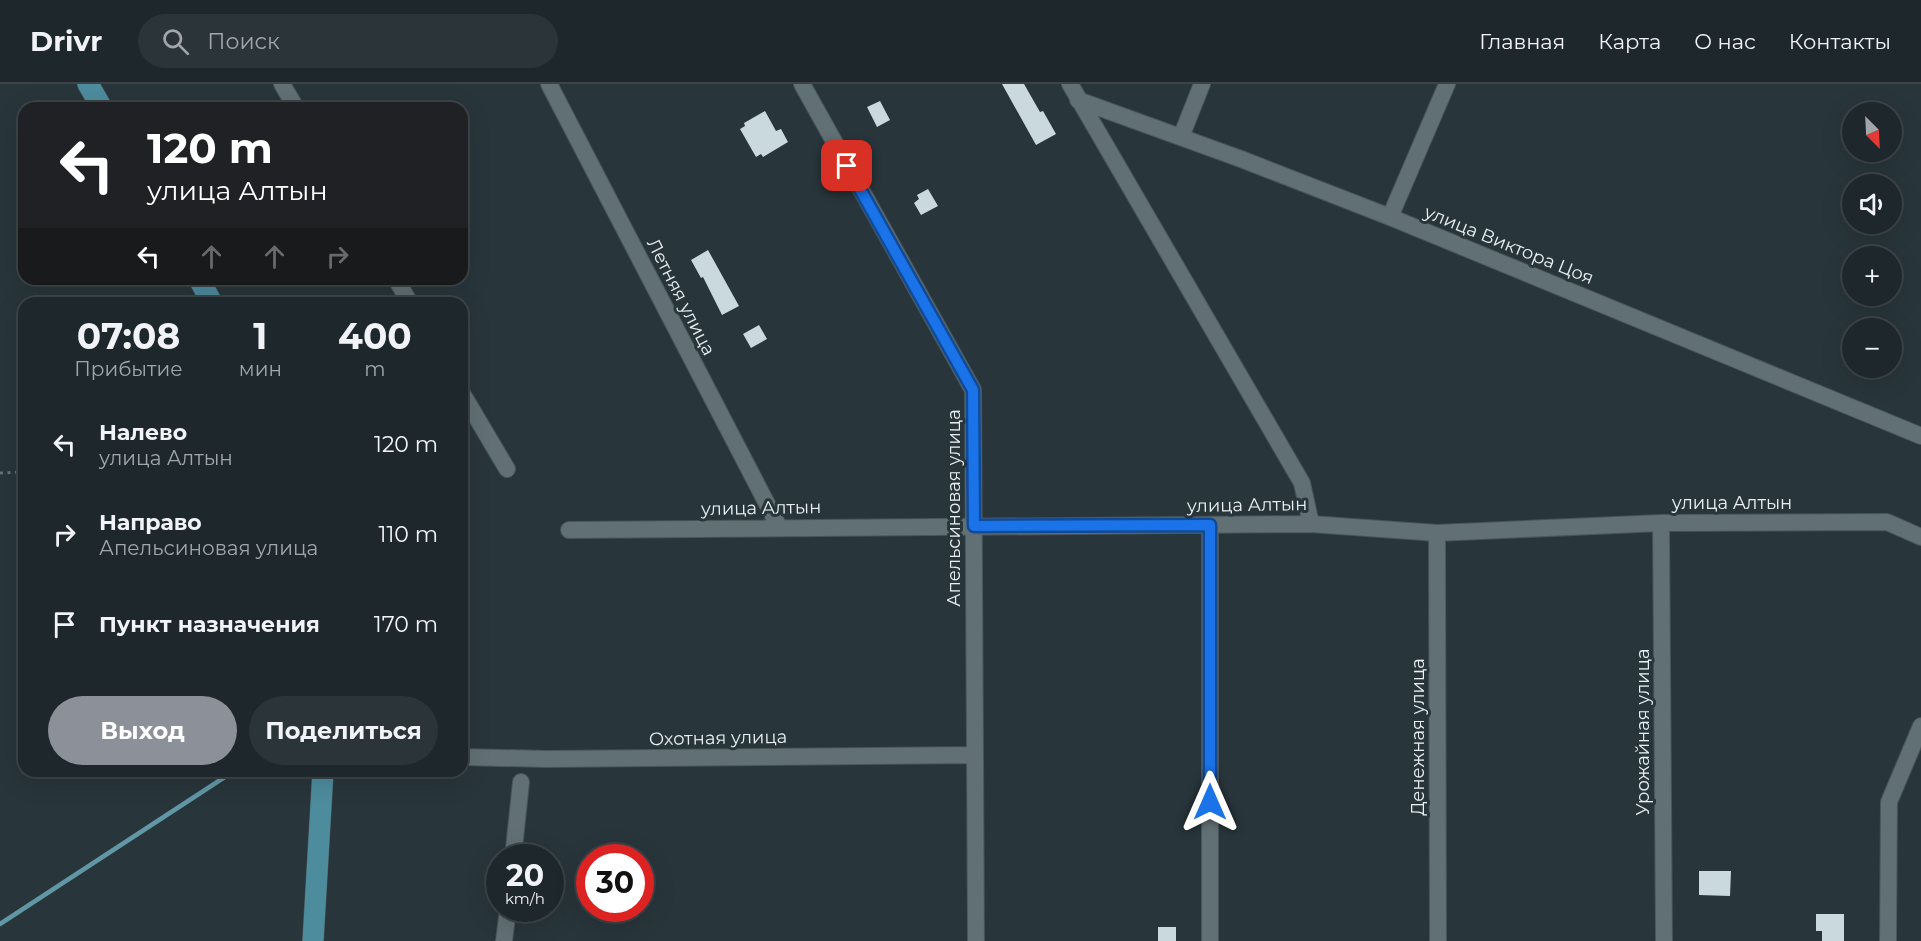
<!DOCTYPE html>
<html lang="ru">
<meta charset="utf-8">
<style>
body{margin:0;font-family:Montserrat,sans-serif;background:#2b3438;color:#f1f3f6;height:100vh;display:flex;flex-direction:column;font-size:22px;white-space:nowrap}
*{box-sizing:border-box;margin:0}
p{font-size:20px;color:#a1a6a9}
.icon{flex:none;width:33px;height:33px;fill:none;stroke:currentColor;stroke-width:2;stroke-linecap:round;stroke-linejoin:round}
.map{position:relative;flex:1;overflow:hidden}
.panel{position:absolute;left:18px;top:213px;width:450px;height:480px;display:flex;flex-direction:column;background:#1e282c;border-radius:18px;box-shadow:0 6px 24px #0002,0 0 0 2px #3c4448}
.panel>*{flex:none}
.banner{position:absolute;left:18px;top:18px;width:450px;height:183px;border-radius:18px;box-shadow:0 6px 24px #0002,0 0 0 2px #3c4448;background:#202124;color:#fff;overflow:hidden}
.needle{width:39px;rotate:156deg}
.buttons{position:absolute;left:1842px;top:18px;display:grid;gap:12px}
.buttons a{display:grid;place-items:center;width:60px;height:60px;border-radius:50%;background:#1e282c;box-shadow:0 6px 24px #0002,0 0 0 2px #3c4448;font-size:30px}
.speed{position:absolute;left:486px;top:760px;display:flex;gap:12px;font-size:30px;font-weight:700;text-align:center}
.speed>*{display:grid;place-content:center;width:78px;height:78px;border-radius:50%;background:#1e282c;box-shadow:0 6px 24px #0002,0 0 0 2px #3c4448;line-height:1}
.speed small{font-size:15px;font-weight:400}
.speed .limit{border:9px solid #d22;background:#fff;color:#111}
.pin{position:absolute;display:grid;place-items:center;width:51px;height:51px;color:#fff;margin:-26px;border-radius:12px;box-shadow:0 3px 9px #0006}
.me{position:absolute;width:66px;margin:-33px;rotate:0deg;stroke-linejoin:round;filter:drop-shadow(0 0 4px #0008)}
.turn{display:flex;align-items:center;gap:21px;height:126px;padding:0 30px;font-size:27px}
.turn .icon{width:78px;height:78px;stroke-width:2.5}
.turn b{display:block;font-size:42px;line-height:51px}
.lanes{display:flex;align-items:center;height:57px;padding:0 30px;background:#0003;justify-content:center;gap:30px;direction:ltr}
.lanes .off{opacity:.35}
.eta{display:flex;justify-content:space-evenly;align-items:center;height:102px;text-align:center}
.eta b{font-size:36px;font-weight:700;line-height:42px}
.primary-button{display:flex;gap:12px;margin-top:auto;padding:12px 30px}
.primary-button a{flex:1;height:69px;border-radius:36px;background:#8c9099;color:#fff;font-size:24px;font-weight:700;line-height:69px;text-align:center}
.primary-button a+a{background:#2b3438;color:#f1f3f6}
ul{padding:0;list-style:none}
li{display:flex;align-items:center;gap:18px;height:90px;padding:0 30px}
li div{flex:1}
li b{display:block;font-size:22px}
li em{font-style:normal}
header{display:flex;align-items:center;gap:36px;box-sizing:border-box;height:84px;padding:0 30px;background:#1e282c;border-bottom:2px solid #3c4448}
header strong{font-size:28px}
nav{display:flex;gap:33px;margin-inline-start:auto;font-size:21px}
.search{width:420px;height:54px;background:#2b3438;display:flex;align-items:center;gap:15px;box-sizing:border-box;padding:0 21px;border-radius:33px;color:#a1a6a9;font-size:22px}
.map>svg:first-child{display:block}
.lines{fill:none;stroke-linecap:round;stroke-linejoin:round}
.stream{stroke:#6196a5;stroke-width:4.5}
.building{fill:#c9d9de}
.minor-casing{stroke:#485458;stroke-width:18}
.major-casing{stroke:#485458;stroke-width:22}
.path{stroke:#677277;stroke-width:3;stroke-dasharray:3 4.5;stroke-linecap:butt}
.minor{stroke:#617074;stroke-width:16}
.major{stroke:#4d8c9d;stroke-width:21}
.route-casing{stroke:#114b97;stroke-width:15}
.route{stroke:#1a73e8;stroke-width:10}
.labels{text-anchor:middle;stroke-width:6;stroke-linejoin:round;paint-order:stroke}
.street-label{font-size:18px;fill:#e8f0f3;stroke:#28353a}
</style>
<header>
<strong>Drivr</strong>
<div class="search"><svg class="icon" aria-label="search" viewBox="0 0 24 24"><circle cx="10" cy="10" r="6"/><path d="M15 15l6 6"/></svg>Поиск</div>
<nav><a>Главная</a><a>Карта</a><a>О нас</a><a>Контакты</a></nav>
</header>
<div class="map">
<svg width="1921" height="857" viewBox="0 0 1921 857">
<rect width="100%" height="100%" fill="#28353a"/>
<g class="lines">
<path class="stream" d="M0,840L234,687"/>
</g>
<path class="building" d="M1002,0H1024L1040,28L1043,27L1056,50L1036,61Z
M880,17L890,36L877,43L867,23Z
M765,27L776,47L781,45L788,58L763,73L761,70L756,73L740,45L745,42L744,39Z
M928,105L938,122L921,131L914,119L919,115L917,111Z
M708,166L739,222L722,231L703,193L701,194L691,176Z
M759,241L767,255L751,264L743,250Z
M1699,787H1731L1730,812L1699,811Z
M1816,830H1844V857H1822V847H1816Z
M1158,843H1176V857H1158Z"/>
<g class="lines">
<g class="minor-casing">
<path id="minor" d="M282,0L296,24
M549,0L779,443
M802,0L973,306L976,857
M1070,0L1302,399L1311,440
M1078,16L1241,75L1390,133L1921,352
M1181,53L1202,0
M1390,133L1447,0
M396,195L410,219
M462,309L507,385
M1661,439L1664,857
M1210,441V857
M569,446L1311,440L1437,449L1661,439L1887,438L1921,453
M1437,449L1438,857
M462,673L547,675L975,671
M513,774L521,698
M504,857L508,825
M1888,857L1889,718L1921,642"/>
</g>
<g class="major-casing">
<path id="major" d="M88,0L102,24
M199,195L212,219
M313,857L323,687"/>
</g>
<path class="path" d="M0,389L24,388"/>
<use href="#minor" class="minor"/>
<use href="#major" class="major"/>
</g>
<g class="lines">
<g class="route-casing">
<path id="route" d="M847,82L973,306L974,442L1210,441V718"/>
</g>
<use href="#route" class="route"/>
</g>
<g class="labels">
<g class="street-label">
<text transform="translate(1509 161) rotate(22)" y="6">улица Виктора Цоя</text>
<text transform="translate(681 213) rotate(63)" y="6">Летняя улица</text>
<text x="1732" y="425">улица Алтын</text>
<text transform="translate(1247 421) rotate(-1)" y="6">улица Алтын</text>
<text transform="translate(761 424) rotate(-1)" y="6">улица Алтын</text>
<text transform="translate(954 424) rotate(-90)" y="6">Апельсиновая улица</text>
<text transform="translate(1643 648) rotate(-90)" y="6">Урожайная улица</text>
<text transform="translate(1418 653) rotate(-90)" y="6">Денежная улица</text>
<text transform="translate(718 654) rotate(-1)" y="6">Охотная улица</text>
</g>
</g>
</svg>
<div class="buttons">
<a><svg class="needle" viewBox="-14 -14 28 28"><path d="M0-13l5 13h-10z" fill="#e53935"/><path d="M0 13l5-13h-10z" fill="#a1a6a9"/></svg></a>
<a><svg class="icon" aria-label="sound" viewBox="0 0 24 24"><path d="M4 9h4l5-4v14l-5-4H4zM17 9q2 3 0 6"/></svg></a>
<a>+</a>
<a>−</a>
</div>
<div class="speed"><div>20<small>km/h</small></div><div class="limit">30</div></div>
<div class="pin" style="left:847px;top:82px;background:#d93025"><svg class="icon" aria-label="arrive" viewBox="0 0 24 24"><path d="M6 21V4h12l-3 4 3 4H6"/></svg></div>
<svg class="me" style="left:1210px;top:718px" viewBox="-20 -20 40 40"><path d="M0-17L14 15 0 8-14 15z" fill="#1a73e8" stroke="#fff" stroke-width="4"/></svg>
<div class="banner">
<div class="turn"><svg class="icon" aria-label="left" viewBox="0 0 24 24"><path d="M17 20v-9H6M10 6l-5 5 5 5"/></svg><div><b>120 m</b>улица Алтын</div></div>
<div class="lanes"><svg class="icon" aria-label="left" viewBox="0 0 24 24"><path d="M17 20v-9H6M10 6l-5 5 5 5"/></svg><svg class="icon off" aria-label="ahead" viewBox="0 0 24 24"><path d="M12 20V5M6 11l6-6 6 6"/></svg><svg class="icon off" aria-label="ahead" viewBox="0 0 24 24"><path d="M12 20V5M6 11l6-6 6 6"/></svg><svg class="icon off" aria-label="right" viewBox="0 0 24 24"><path d="M7 20v-9h11M14 6l5 5-5 5"/></svg></div>
</div>
<section class="panel">
<div class="eta">
<div><b>07:08</b><p>Прибытие</p></div>
<div><b>1</b><p>мин</p></div>
<div><b>400</b><p>m</p></div>
</div>
<ul>
<li><svg class="icon" aria-label="left" viewBox="0 0 24 24"><path d="M17 20v-9H6M10 6l-5 5 5 5"/></svg><div><b>Налево</b><p>улица Алтын</p></div><em>120 m</em></li>
<li><svg class="icon" aria-label="right" viewBox="0 0 24 24"><path d="M7 20v-9h11M14 6l5 5-5 5"/></svg><div><b>Направо</b><p>Апельсиновая улица</p></div><em>110 m</em></li>
<li><svg class="icon" aria-label="arrive" viewBox="0 0 24 24"><path d="M6 21V4h12l-3 4 3 4H6"/></svg><div><b>Пункт назначения</b></div><em>170 m</em></li>
</ul>
<div class="primary-button"><a>Выход</a><a>Поделиться</a></div>
</section>
</div>
